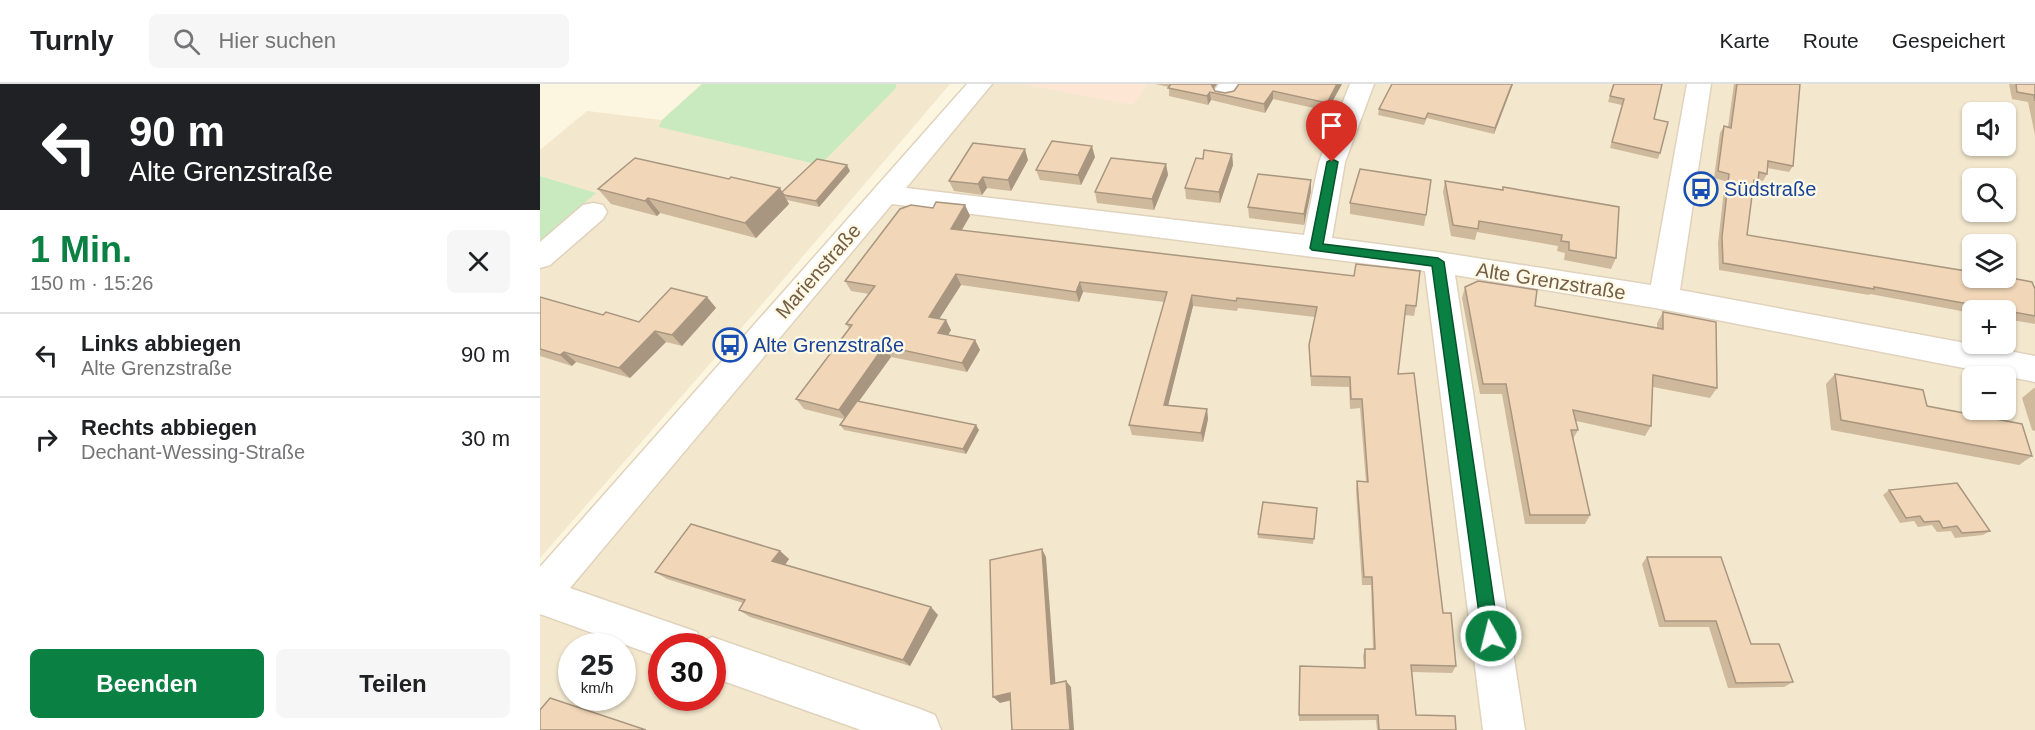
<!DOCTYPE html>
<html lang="de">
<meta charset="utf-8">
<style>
body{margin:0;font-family:Helvetica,sans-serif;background:#f6f6f6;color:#202124;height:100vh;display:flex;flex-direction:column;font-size:22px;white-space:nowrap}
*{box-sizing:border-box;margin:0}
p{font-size:20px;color:#757577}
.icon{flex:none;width:33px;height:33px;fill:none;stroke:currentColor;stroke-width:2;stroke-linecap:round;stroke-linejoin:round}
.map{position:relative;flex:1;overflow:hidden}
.sheet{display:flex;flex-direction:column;background:#fff;width:540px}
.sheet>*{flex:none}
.banner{background:#202124;color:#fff;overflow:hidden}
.tools{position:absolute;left:1422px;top:18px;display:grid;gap:12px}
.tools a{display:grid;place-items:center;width:54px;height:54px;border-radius:9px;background:#fff;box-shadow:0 2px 4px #0004;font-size:30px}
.speed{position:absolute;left:18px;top:549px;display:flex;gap:12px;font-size:30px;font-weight:700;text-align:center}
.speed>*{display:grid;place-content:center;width:78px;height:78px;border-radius:50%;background:#fff;box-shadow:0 2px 4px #0004;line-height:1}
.speed small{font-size:15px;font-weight:400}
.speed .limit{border:9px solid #d22;background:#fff;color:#111}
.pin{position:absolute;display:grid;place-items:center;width:51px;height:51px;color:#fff;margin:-62px -26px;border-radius:50% 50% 50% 0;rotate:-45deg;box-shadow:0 0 6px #0007}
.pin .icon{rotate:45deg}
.me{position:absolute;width:66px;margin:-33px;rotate:352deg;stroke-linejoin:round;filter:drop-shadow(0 0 4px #0008)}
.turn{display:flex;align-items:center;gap:21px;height:126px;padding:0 30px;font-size:27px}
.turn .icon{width:78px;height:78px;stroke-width:2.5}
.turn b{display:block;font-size:42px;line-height:51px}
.round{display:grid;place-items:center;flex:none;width:63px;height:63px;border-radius:9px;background:#f6f6f6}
.overview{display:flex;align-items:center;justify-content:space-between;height:102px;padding:0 30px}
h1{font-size:36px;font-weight:600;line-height:45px;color:#0b8043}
.button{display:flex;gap:12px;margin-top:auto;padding:12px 30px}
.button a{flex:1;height:69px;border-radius:9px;background:#0b8043;color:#fff;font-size:24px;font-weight:600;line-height:69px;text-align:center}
.button a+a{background:#f6f6f6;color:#202124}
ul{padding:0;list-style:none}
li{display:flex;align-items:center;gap:18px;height:84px;padding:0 30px;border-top:2px solid #e0e0e0}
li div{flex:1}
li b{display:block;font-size:22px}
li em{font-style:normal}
header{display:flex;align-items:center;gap:36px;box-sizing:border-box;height:84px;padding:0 30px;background:#fff;border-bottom:2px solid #e0e0e0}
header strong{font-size:28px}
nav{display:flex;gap:33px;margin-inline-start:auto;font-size:21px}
.search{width:420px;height:54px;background:#f6f6f6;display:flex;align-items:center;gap:15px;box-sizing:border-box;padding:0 21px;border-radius:9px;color:#757577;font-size:22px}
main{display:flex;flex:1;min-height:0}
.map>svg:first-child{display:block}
.residential{fill:#f3e8ce;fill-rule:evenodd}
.commercial{fill:#fde6d3}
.green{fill:#c9e9be}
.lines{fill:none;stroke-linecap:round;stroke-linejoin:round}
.minor-casing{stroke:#e0d2bc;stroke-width:3}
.minor{fill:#fff;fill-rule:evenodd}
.wall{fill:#cfb99d}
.shaded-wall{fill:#a99680}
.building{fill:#f1d7b7;stroke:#a99680;stroke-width:1.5}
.route{fill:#0b8043;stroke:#07532c;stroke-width:1.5}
.labels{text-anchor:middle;stroke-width:4.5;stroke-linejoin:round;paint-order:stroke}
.transit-label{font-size:20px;fill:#164399;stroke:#fff9e5;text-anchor:start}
.street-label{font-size:20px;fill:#725d47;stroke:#fff9e5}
</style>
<header>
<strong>Turnly</strong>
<div class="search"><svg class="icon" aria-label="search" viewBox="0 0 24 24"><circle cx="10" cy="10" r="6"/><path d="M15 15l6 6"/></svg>Hier suchen</div>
<nav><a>Karte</a><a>Route</a><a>Gespeichert</a></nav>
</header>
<main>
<section class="sheet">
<div class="banner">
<div class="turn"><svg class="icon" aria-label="left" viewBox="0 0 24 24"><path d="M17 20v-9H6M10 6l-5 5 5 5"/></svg><div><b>90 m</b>Alte Grenzstraße</div></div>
</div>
<div class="overview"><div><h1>1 Min.</h1><p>150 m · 15:26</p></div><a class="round"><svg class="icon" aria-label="close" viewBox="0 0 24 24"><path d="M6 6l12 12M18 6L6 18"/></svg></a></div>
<ul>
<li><svg class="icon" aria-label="left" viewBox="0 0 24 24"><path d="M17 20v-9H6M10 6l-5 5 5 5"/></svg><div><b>Links abbiegen</b><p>Alte Grenzstraße</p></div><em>90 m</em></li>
<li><svg class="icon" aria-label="right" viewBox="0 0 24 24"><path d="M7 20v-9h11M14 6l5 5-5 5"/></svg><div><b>Rechts abbiegen</b><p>Dechant-Wessing-Straße</p></div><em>30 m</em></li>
</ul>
<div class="button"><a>Beenden</a><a>Teilen</a></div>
</section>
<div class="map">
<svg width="1495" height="646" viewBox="0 0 1495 646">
<rect width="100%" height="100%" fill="#fcf5df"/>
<path class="residential" d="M162,0H410L224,218L0,474V157L55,109L0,92V66L47,27L122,36Z
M446,0H1495V646H0V511ZM1432,28H1466V62H1432ZM1432,94H1466V128H1432ZM1432,160H1466V194H1432ZM1432,226H1466V260H1432ZM1432,292H1466V326H1432ZM32,562H82V614H32ZM122,562H172V614H122Z"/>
<path class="commercial" d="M481,0H608L593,21Z"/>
<path class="green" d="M162,0H356V4L280,81L119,43L122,36Z
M0,92L56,109L0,157Z"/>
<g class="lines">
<g class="minor-casing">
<path id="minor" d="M427,0H452L366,104L764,151L779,78L810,0H834L805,78L792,154L898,168L1111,201L1147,0H1171L1140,206L1495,272V298L1121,225L915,191L985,646H943L885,187L352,120L30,504L157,548L161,558L172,553L380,625L395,631L401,646H321L172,593V562H122V574L0,530V483Z
M679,0H703L694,13L685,15L676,13L673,8Z
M53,119L63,121L67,128L63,135L10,181L0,184V158L43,121Z"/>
</g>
<use href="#minor" class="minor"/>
</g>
<path class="wall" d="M615,0H677L673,5L675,7L685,9L694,7L699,0H802L787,27L733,15L725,29L671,16L668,21L629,12V3Z
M973,0L954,50L887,34L884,41L838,31L839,25Z
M1073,0L1114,35L1120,69L1118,75L1070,64L1082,21L1068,18Z
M1194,0H1260L1253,82L1249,88L1227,84V90L1223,97L1218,96L1214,103H1213L1207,151L1495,205V240L1466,235V226H1432V229L1330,210L1329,211L1179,186L1178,159L1185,97L1174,94L1180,49L1184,42L1188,43Z
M1469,0H1495V51L1488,18L1472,15Z
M692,70L693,81L680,119L646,115L645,104L663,75Z
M555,73L541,101L500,96L496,86Z
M488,76L471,107L447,104L442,111L414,107L409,97Z
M626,80L628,91L614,126L557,119L555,108Z
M310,87L279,123L247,116L249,120L216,154L120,129L117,132L71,120L58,105L242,108Z
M771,96V107L764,141L709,134L708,123Z
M905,97L1076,174L1071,185L1024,176L1025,169L1017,167L1018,162L937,148L935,156L911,152L903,108Z
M810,119L886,131L884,142L810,130Z
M425,121L430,132L421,146L876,222L874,232L865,231L858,290L903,529L916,582L912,589L872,588L876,631L916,646H837L836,636L759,637L760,582L824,584L823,572L825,565H833L831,501H822L816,406L817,397L826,398L820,324L810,325L809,303L771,302L769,261L775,233L698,224L697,227L653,222L628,321L667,325L668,335L663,358L592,351L589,341L624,218L543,208L539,218L421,201L399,235L411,246L408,251L435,256L440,266L427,288L351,273L319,317L439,346L426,370L304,346L300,341L304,335L264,325L256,315L309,244L306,240L329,210L311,207L305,197L393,124Z
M925,203L995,222L1117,244V239L1123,228L1177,304L1170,314L1113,303L1111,342L1105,352L1036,337L1038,346L1033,355L1050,431L1045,440H985L962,310H940L922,214Z
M0,213L63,231L99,238L167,213L176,224L142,262L126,258L90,294L36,278L32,282L0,272Z
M1295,290L1387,322L1492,372L1479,381L1291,346L1286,300Z
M1494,304H1495V347L1492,346L1482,314Z
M1349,406L1450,447L1443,451L1415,454L1411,447L1397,448L1392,441L1378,443L1374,437L1360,439L1343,411Z
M777,424L773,460L718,454V450Z
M240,467L249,475L245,481L398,531L370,582L210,533L199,526L203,519L127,495L115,488Z
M1107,473L1211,560L1253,598L1244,603L1188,604L1169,543H1119L1102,480Z"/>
<path class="shaded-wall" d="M670,0H677L671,8Z
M797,0H802L787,27V19Z
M972,0H973L954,50L955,44Z
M733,7V15L725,29L724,20Z
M670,8L671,16L668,21L667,12Z
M552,62L555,73L541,101L538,91Z
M485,65L488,76L471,107L468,96Z
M692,70L693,81L680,119L679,108Z
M626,80L628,91L614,126L612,115Z
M307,81L310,87L279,123L276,117Z
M443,93L447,104L442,111L438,100Z
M771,96V107L764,141V130Z
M240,104L249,120L216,154L205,139Z
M108,114L120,129L117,132L105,117Z
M425,121L430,132L416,156L411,145Z
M416,190L421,201L394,243L389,233Z
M540,198L543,208L539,218L536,208Z
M652,211L653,222L626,330L624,321Z
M167,213L176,224L142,262L132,251Z
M406,236L411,246L403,259L398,249Z
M115,247L126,258L90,294L79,284Z
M435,256L440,266L427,288L422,279Z
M344,262L351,273L306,335L299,326Z
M24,268L36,278L32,282L20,271Z
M667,325L668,335L663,358L661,349Z
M436,341L439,346L426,370L423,365Z
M502,465L506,473L516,606L511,600Z
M240,467L249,475L242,485L232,477Z
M391,523L398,531L370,582L363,576Z
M526,597L531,603L534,646H530Z
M470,609L476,615L460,619L453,613Z"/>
<path class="building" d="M631,0H671L675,7L685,9L694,7L699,0H797L787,19L733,7L724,20L670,8L667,12L628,4Z
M852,0H972L955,44L888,29L885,35L839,25Z
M1074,0H1122L1114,35L1128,38L1120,69L1072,58L1084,15L1070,12Z
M1197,0H1260L1253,82L1228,77L1227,90L1219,88L1218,97L1214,96L1207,151L1432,188V194L1466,193L1492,198L1495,205V232L1334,203V205L1183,179L1182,153L1189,90L1178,87L1184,42L1191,44Z
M1476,0H1495V17L1494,11L1477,8Z
M512,57L552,62L538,91L496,86Z
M433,59L485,65L468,96L443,93L438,100L409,97Z
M664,66L692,70L679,108L645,104L656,74L663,75Z
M95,74L189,95L191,93L240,104L205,139L108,114L105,117L58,105Z
M571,74L626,80L612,115L555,108Z
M277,75L307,81L276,117L244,111L242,108Z
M820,85L891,96L886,131L810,119Z
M718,90L771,96L764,130L708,123Z
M905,97L963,106V103L1079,123L1076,174L1029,166V158L1021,157L1022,151L939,137L938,145L913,141Z
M396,118L425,121L411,145L814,192L816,180L880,187L876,222L866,221L858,290L874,289L903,529H911L916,582L871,581L876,631L915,632L916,646H839L838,631H759L760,582L825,584V565H835L832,493H824L817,397L828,398L822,315H811L810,293L771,292L769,261L777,223L697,214L696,217L652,211L624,321L667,325L661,349L589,341L627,208L540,198L536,208L416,190L389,233L406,236L398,249L435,256L422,279L344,262L299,326L256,315L312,241L306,240L335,202L305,197L360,125L371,121L393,124Z
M938,197L997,206L995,222L1123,245V228L1176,238L1177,304L1113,291L1111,342L1033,326L1038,346H1031L1050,431H990L966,300H943L925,203Z
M131,204L167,213L132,251L115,247L79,284L24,268L20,271L0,265V213L63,231L66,228L99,238Z
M1295,290L1383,306L1387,322L1482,340L1492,372L1301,336Z
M317,317L436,341L423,365L300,341Z
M1417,399L1450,447L1422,449L1417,442L1403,444L1399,437L1384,438L1380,432L1366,434L1349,406Z
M723,418L777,424L774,455L718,450Z
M151,440L240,467L232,477L391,523L363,576L199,526L205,516L115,488Z
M502,465L511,600L526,597L530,646H472L470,609L453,613L450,476Z
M1107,473H1181L1211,560H1239L1253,598L1196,599L1176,537H1125Z
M10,614L106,646H0V626Z"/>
<path class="route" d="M792,75L798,78L783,160L898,174L904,178L959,552L956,558L951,560L945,558L942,552L892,182L772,166L770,164L787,78Z"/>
<defs>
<g id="bus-ring" transform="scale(1.725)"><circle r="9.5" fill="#fff9e5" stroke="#1a4fb4" stroke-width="1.5"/><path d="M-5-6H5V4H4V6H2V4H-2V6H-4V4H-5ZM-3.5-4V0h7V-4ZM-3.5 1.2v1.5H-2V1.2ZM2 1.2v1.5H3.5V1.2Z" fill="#1a4fb4"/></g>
</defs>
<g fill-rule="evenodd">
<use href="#bus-ring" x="1161" y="105"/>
<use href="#bus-ring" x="190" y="261"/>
</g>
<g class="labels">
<g class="transit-label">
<text x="1184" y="112">Südstraße</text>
<text x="213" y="268">Alte Grenzstraße</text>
</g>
<g class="street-label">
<text transform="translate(278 187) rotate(-49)" y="7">Marienstraße</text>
<text transform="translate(1011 197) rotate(9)" y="7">Alte Grenzstraße</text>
</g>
</g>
</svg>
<div class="tools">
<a><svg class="icon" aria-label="sound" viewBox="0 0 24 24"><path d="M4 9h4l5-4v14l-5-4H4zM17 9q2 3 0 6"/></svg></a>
<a><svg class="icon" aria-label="search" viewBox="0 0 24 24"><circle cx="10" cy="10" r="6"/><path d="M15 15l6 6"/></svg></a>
<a><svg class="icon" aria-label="layers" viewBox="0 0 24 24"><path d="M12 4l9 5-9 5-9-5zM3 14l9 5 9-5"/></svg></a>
<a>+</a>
<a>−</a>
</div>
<div class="speed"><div>25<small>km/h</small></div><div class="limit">30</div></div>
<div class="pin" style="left:792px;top:78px;background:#d93025"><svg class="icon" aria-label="arrive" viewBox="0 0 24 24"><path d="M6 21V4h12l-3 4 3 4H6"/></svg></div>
<svg class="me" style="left:951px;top:552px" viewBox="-20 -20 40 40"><circle r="17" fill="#0b8043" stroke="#fff" stroke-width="3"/><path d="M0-11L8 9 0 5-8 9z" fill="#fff"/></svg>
</div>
</main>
